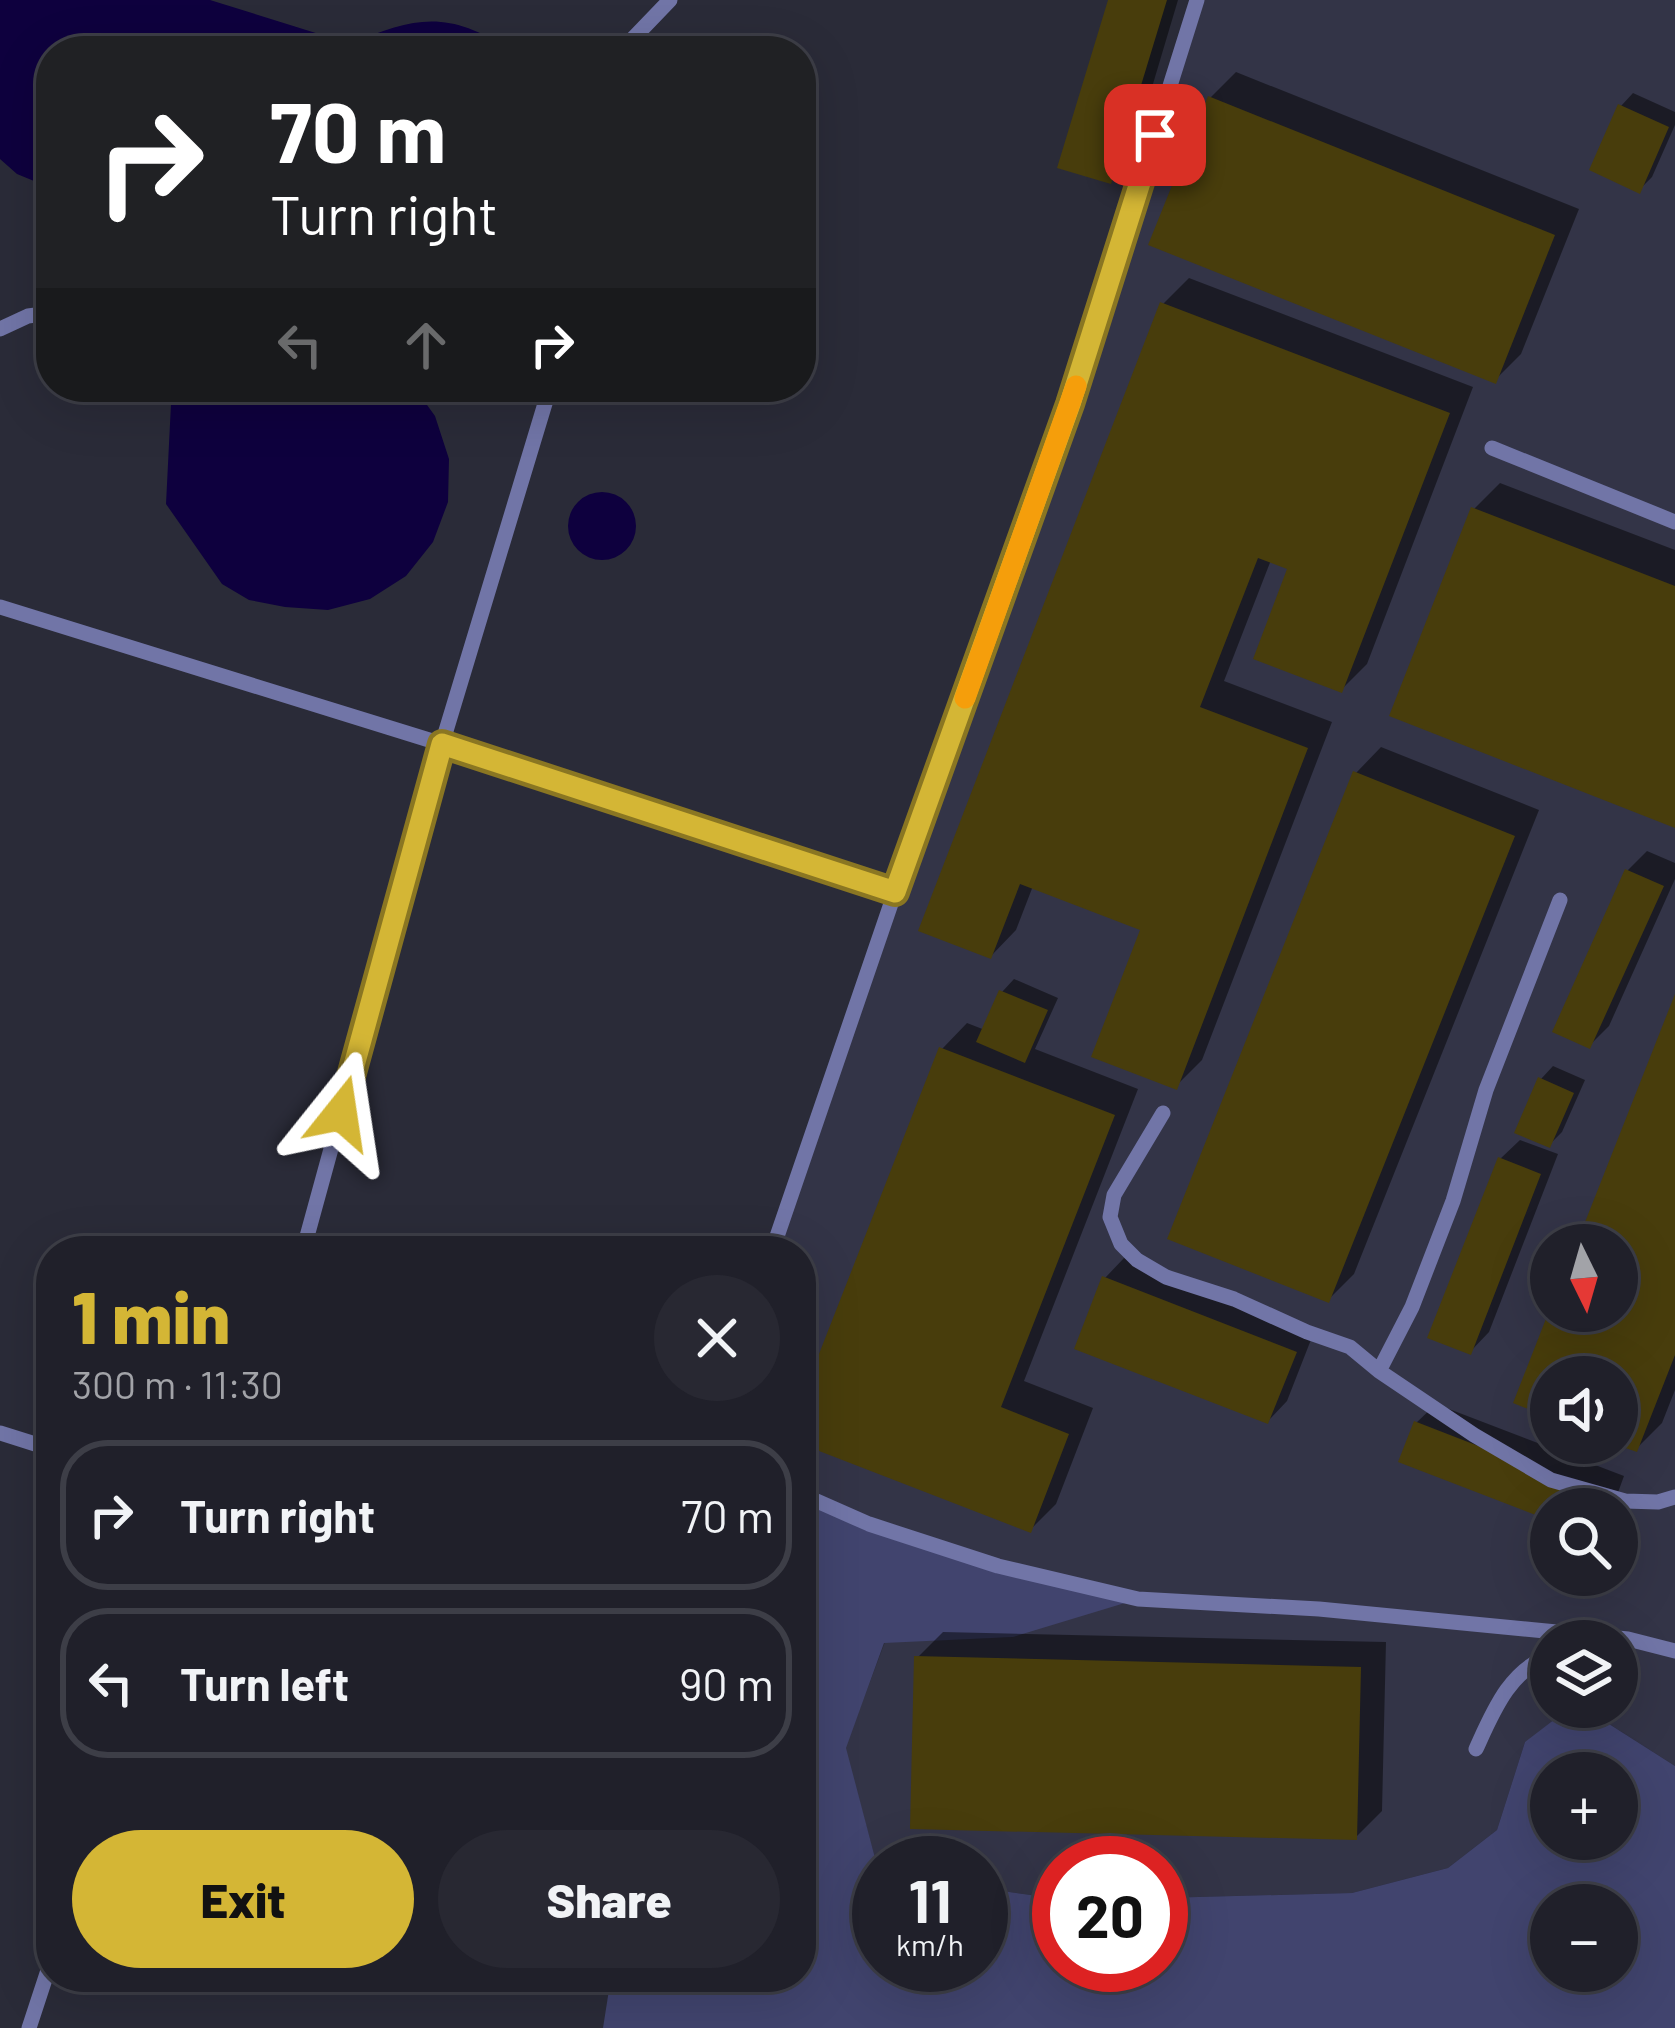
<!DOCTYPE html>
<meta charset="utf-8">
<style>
body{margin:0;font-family:Barlow,sans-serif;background:#282832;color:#f1f3f6;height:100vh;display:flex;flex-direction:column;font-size:45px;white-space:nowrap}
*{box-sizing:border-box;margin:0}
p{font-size:39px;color:#a2a3a8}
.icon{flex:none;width:66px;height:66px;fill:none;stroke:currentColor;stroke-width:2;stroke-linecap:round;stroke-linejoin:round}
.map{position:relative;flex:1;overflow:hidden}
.sheet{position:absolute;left:36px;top:1236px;width:780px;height:756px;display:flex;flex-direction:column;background:#20202a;border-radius:48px;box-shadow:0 12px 48px #0002,0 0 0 3px #3d3e47}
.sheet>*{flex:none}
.banner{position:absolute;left:36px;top:36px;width:780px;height:366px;border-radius:48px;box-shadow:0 12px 48px #0002,0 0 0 3px #3d3e47;background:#202124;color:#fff;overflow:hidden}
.needle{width:78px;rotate:175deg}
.tools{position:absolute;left:1530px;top:1224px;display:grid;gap:24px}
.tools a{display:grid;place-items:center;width:108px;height:108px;border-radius:50%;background:#20202a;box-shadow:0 12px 48px #0002,0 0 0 3px #3d3e47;font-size:60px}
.speed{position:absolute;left:852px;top:1836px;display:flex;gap:24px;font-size:60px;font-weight:700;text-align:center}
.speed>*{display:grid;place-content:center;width:156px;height:156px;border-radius:50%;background:#20202a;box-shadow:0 12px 48px #0002,0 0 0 3px #3d3e47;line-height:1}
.speed small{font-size:30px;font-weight:400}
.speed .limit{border:18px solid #d22;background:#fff;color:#111}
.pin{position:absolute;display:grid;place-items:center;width:102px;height:102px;color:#fff;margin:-51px;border-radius:24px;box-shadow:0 6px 18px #0006}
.me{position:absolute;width:132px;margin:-66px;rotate:15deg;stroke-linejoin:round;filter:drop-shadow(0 0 9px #0008)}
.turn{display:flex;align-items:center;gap:42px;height:252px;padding:0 36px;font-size:54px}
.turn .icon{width:156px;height:156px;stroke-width:2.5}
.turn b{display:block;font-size:84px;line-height:102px}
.lanes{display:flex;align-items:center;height:114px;padding:0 36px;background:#0003;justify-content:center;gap:60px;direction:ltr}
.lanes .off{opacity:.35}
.round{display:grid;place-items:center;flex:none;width:126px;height:126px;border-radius:63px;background:#282832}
.overview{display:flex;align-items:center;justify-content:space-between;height:204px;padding:0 36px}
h1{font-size:72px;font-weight:800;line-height:90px;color:#d4b635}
.button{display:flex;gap:24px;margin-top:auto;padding:24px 36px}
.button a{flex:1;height:138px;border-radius:72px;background:#d4b635;color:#111;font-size:48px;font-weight:800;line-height:138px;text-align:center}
.button a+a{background:#282832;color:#f1f3f6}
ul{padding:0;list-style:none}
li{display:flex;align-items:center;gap:36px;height:150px;margin:0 24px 18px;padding:0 12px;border:6px solid #3d3e47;border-radius:48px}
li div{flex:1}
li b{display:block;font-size:45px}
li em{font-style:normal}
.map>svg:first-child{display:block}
.built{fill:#333447;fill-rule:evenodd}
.green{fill:#41446e;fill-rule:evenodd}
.water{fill:#0e003e}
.shadow{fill:#0007}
.building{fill:#483d0c}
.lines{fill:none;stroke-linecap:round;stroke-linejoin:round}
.service{stroke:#7175a7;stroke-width:15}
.route-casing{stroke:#8a7622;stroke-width:30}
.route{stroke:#d4b635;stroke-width:21}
.slow{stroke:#f59e0b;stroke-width:21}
</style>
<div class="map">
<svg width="1675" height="2028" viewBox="0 0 1675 2028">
<rect width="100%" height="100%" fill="#2a2b38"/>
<path class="built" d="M1197,0H1675V1766L1609,1724L1525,1742L1497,1830L1448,1868L1352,1893L1161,1898V1863H1059V1899L981,1888V1863H879V1873L845,1748L885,1642L1013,1637L998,1566L801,1494V1251H772L1070,404ZM1551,1245H1617V1311H1551ZM1551,1377H1617V1443H1551ZM1551,1509H1617V1575H1551ZM1551,1641H1617V1707H1551Z"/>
<path class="green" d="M801,1494L869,1524L1138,1599L1013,1637L884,1643L846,1748L879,1873V1965H981V1888L1059,1899V1965H1161V1898L1352,1893L1448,1868L1497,1830L1525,1742L1559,1716L1609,1724L1675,1766V2028H603L611,1977H801ZM1551,1773H1617V1839H1551ZM1551,1905H1617V1971H1551Z"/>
<path class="water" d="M0,0H210L351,44C415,16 450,10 511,51H51V188L17,174L0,159Z
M176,387H414L435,416L449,459L448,502L433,542L406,576L370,599L328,610L285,607L249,600L222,584L166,504L171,404Z
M568 526a34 34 0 1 1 68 0a34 34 0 1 1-68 0Z"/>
<path class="shadow" d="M1111,0H1178L1130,161L1110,181Z
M1236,72L1579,209L1521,354L1495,380L1210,98Z
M1633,93L1675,112V125L1652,177L1639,190L1621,106Z
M1189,278L1473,387L1367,664L1341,690L1291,568L1271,560L1224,681L1332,722L1202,1060L1176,1086L1143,928L1033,886L1016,930L991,956L1163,304Z
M1500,483L1675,550V825L1474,509Z
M1381,747L1539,810L1354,1274L1329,1299L1356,773Z
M1647,851L1675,863V879L1609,1026L1589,1046L1628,870Z
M1014,979L1058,998L1035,1049L1138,1089L1024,1381L1093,1408L1056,1504L1030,1530L801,1441V1408L942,1049L967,1023L985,1030L1002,992Z
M1675,1002V1390L1662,1423L1636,1449L1617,1441V1377H1551V1415L1517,1402L1553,1311H1617V1245H1579Z
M1553,1066L1585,1080L1562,1132L1549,1145L1541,1079Z
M1520,1140L1558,1154L1489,1332L1470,1352L1500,1159Z
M1124,1258L1314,1332L1287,1401L1268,1421L1105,1278Z
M1436,1404L1624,1476L1612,1509H1551V1518L1416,1423Z
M943,1632L1386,1642L1382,1811L1356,1837L917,1658Z"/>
<path class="building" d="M1108,0H1167L1111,184L1057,168Z
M1208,96L1555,235L1496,384L1148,245Z
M1618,104L1669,127L1640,194L1589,170Z
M1160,302L1450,413L1342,693L1253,659L1287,569L1258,558L1200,707L1308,748L1177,1090L1091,1057L1140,930L1020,884L991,959L918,931Z
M1471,507L1675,586V828L1389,716Z
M1353,771L1515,836L1329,1303L1167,1239Z
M1625,869L1664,886L1590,1049L1552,1032Z
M999,990L1048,1010L1025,1063L976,1042Z
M1675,994V1355L1637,1452L1617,1445V1377H1551V1418L1513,1403L1549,1311H1617V1245H1576Z
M939,1047L1115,1115L1001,1407L1069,1434L1031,1533L801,1444V1400Z
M1538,1077L1574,1093L1550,1148L1514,1133Z
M1498,1157L1541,1174L1471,1355L1427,1338Z
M1102,1276L1297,1352L1268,1424L1074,1349Z
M1414,1421L1607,1496L1602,1509H1551V1521L1398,1462Z
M914,1656L1361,1667L1357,1840L910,1829Z"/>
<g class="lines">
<path class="service" d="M621,51L670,0
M0,329L28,316L51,313
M1492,448L1675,522
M0,607L442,744L895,892
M1163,1113L1114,1195L1110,1217L1121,1244L1137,1260L1166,1277L1234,1299L1307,1332L1350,1347L1379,1371L1474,1435L1551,1480L1625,1501L1658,1502L1675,1497
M303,1251L442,744L550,387
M772,1251L895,892L1070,404L1197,0
M1379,1371L1412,1307L1453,1201L1486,1090L1560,900
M0,1433L51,1449
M801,1494L869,1524L998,1566L1138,1599L1319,1609L1628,1639L1675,1651
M1476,1749C1492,1714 1510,1668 1551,1656
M29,2028L51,1961"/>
</g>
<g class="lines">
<g class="route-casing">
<path id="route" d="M341,1113L442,744L895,892L1070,404L1155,135"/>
</g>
<use href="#route" class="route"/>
<path class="slow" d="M965,698L1076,386"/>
</g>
</svg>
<div class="tools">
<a><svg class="needle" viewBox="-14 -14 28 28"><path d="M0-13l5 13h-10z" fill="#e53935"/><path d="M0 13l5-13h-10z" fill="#a2a3a8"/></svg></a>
<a><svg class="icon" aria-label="sound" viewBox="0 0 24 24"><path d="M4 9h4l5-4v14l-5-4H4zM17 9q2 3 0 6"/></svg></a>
<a><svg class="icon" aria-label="search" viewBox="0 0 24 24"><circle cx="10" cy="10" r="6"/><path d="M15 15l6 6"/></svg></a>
<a><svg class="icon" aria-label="layers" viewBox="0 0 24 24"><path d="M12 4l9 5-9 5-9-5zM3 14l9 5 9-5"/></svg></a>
<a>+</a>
<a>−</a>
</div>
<div class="speed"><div>11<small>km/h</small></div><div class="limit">20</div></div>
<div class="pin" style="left:1155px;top:135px;background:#d93025"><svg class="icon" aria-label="arrive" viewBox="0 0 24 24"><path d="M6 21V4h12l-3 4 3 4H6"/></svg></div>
<svg class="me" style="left:341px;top:1113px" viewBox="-20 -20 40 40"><path d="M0-17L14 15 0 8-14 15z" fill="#d4b635" stroke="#fff" stroke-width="4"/></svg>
<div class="banner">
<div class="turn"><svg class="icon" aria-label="right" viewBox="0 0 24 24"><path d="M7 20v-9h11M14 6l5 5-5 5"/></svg><div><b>70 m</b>Turn right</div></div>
<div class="lanes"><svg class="icon off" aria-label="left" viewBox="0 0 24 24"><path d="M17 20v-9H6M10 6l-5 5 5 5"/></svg><svg class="icon off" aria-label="ahead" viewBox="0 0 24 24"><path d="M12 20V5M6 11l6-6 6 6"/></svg><svg class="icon" aria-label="right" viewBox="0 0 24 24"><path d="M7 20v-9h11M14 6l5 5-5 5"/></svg></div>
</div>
<section class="sheet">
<div class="overview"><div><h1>1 min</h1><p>300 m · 11:30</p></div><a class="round"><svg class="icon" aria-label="close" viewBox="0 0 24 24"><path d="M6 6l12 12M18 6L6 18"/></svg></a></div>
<ul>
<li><svg class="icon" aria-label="right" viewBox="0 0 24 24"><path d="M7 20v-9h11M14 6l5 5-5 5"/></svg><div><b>Turn right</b></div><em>70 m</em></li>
<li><svg class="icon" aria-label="left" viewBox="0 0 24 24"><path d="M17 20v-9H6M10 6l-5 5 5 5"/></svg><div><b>Turn left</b></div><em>90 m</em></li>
</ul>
<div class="button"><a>Exit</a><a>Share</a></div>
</section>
</div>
